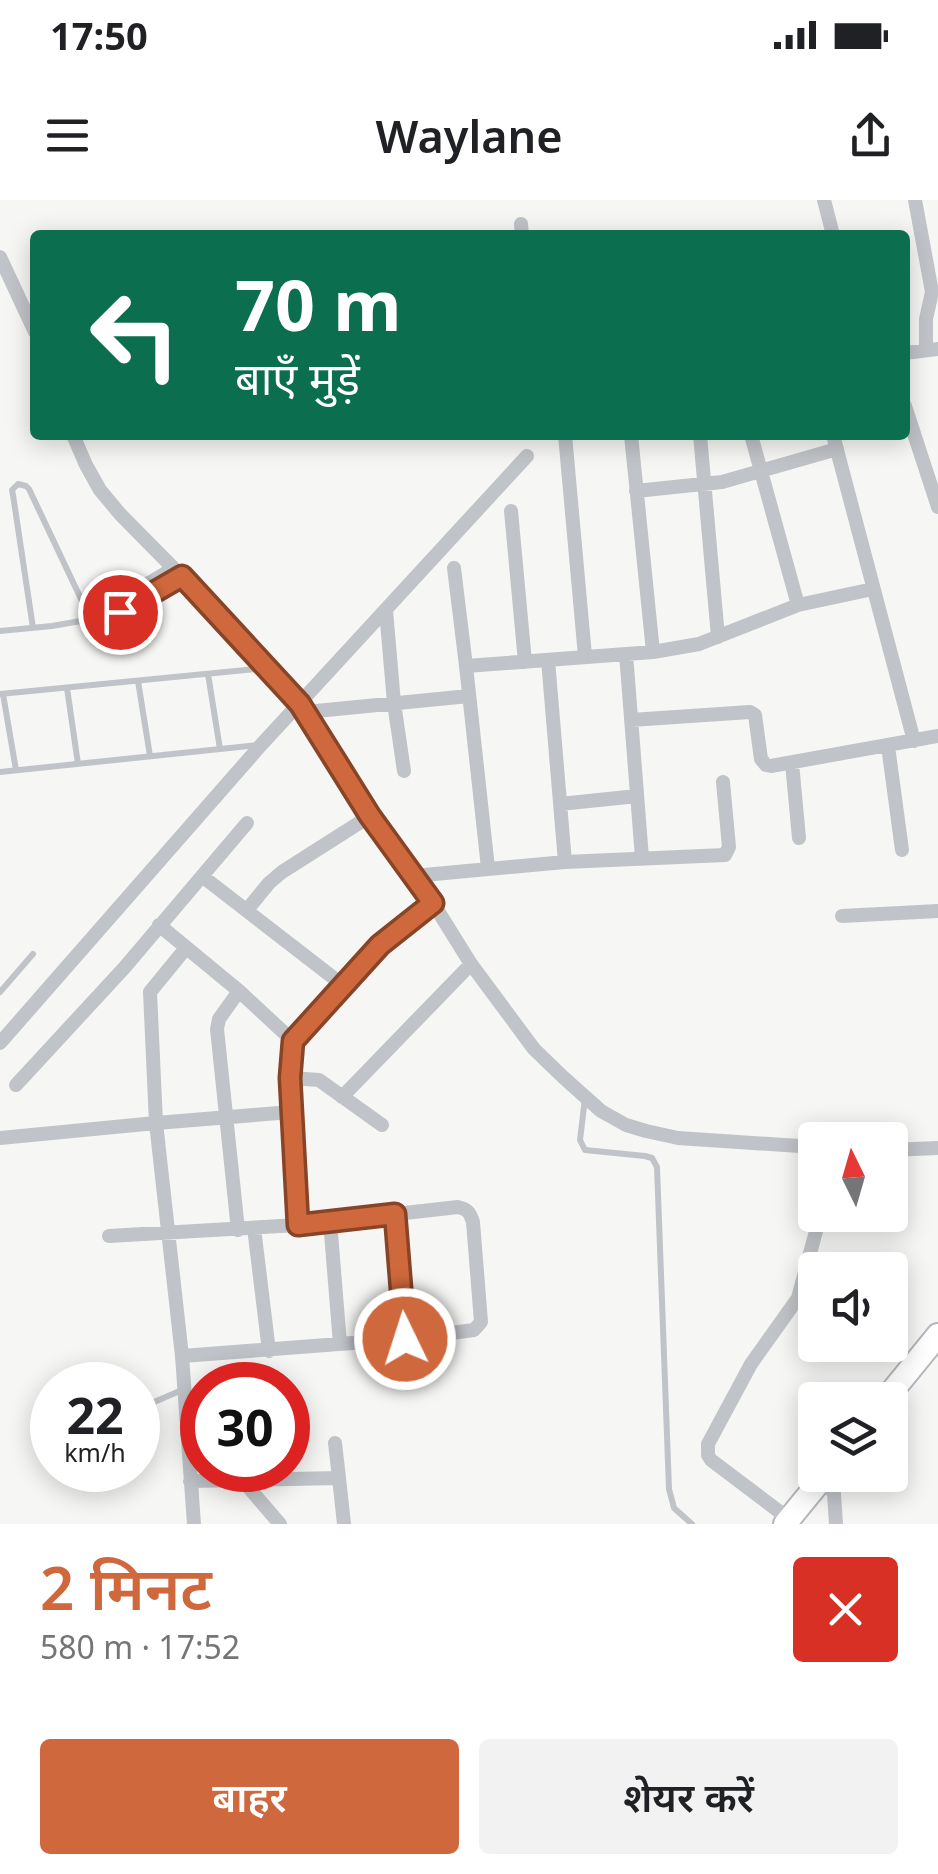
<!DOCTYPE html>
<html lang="hi">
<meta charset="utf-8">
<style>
body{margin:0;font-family:"Noto Sans","Noto Sans Devanagari",sans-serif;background:#f2f2f2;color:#202124;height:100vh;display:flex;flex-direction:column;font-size:38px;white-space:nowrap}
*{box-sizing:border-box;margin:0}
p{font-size:32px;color:#757577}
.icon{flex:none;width:55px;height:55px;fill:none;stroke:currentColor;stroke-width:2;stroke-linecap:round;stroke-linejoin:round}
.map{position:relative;height:1324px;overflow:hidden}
.sheet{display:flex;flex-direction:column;background:#fff;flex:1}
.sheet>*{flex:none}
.top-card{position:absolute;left:30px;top:30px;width:880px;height:210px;border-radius:10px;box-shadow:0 5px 25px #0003;background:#0b6e4f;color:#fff;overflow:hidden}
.needle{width:65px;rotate:355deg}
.buttons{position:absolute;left:798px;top:922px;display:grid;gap:20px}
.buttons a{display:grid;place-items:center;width:110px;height:110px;border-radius:10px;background:#fff;box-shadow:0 5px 25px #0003;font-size:50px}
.speed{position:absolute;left:30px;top:1162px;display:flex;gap:20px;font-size:50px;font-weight:700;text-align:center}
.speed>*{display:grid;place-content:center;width:130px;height:130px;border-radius:50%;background:#fff;box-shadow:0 5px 25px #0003;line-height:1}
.speed small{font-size:25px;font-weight:400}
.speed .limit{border:15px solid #d22;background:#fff;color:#111}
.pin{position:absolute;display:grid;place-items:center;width:85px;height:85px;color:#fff;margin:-42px;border:5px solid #fff;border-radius:50%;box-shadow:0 2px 10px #0007}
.me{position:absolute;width:110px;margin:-55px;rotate:356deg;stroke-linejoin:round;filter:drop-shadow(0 0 8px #0008)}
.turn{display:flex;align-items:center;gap:35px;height:210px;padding:0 40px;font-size:45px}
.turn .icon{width:130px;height:130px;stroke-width:2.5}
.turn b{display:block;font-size:70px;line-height:85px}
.round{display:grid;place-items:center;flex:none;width:105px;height:105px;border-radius:10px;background:#f2f2f2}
.overview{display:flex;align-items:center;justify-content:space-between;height:170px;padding:0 40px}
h1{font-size:60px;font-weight:600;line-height:75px;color:#cf683c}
.cta{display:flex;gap:20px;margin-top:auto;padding:20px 40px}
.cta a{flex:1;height:115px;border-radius:10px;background:#cf683c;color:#fff;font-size:40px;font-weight:600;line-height:115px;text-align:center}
.cta a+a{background:#f2f2f2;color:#202124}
.status{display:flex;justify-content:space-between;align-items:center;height:70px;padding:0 50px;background:#fff;direction:ltr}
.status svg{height:28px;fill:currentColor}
header{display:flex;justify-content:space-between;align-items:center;height:130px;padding:0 40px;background:#fff;font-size:45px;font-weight:600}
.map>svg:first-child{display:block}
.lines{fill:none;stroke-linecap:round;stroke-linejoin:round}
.primary-casing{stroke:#b4b7bb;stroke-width:26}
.service{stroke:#c0c3c7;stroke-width:6}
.minor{stroke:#c0c3c7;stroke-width:14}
.primary{stroke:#fff;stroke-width:22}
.route-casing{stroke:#874427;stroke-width:25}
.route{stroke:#cf683c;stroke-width:18}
</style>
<div class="status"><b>17:50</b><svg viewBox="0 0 49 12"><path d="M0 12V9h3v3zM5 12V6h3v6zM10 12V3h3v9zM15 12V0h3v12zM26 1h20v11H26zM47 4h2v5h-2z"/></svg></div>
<header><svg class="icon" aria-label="menu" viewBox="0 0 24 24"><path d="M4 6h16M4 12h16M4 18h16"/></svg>Waylane<svg class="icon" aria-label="share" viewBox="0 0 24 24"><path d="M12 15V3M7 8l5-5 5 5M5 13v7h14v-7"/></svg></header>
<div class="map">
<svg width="938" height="1324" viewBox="0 0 938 1324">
<rect width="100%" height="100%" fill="#f6f6f4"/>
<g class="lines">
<g class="primary-casing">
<path id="primary" d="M885,1200L938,1135
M785,1324L825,1275"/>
</g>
<path class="service" d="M97,416L106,404L168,367
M33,428L13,295L12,290L18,284L26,286L29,289L90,418
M0,431L52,426L109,416L180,377
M208,474L220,549
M138,481L150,556
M67,488L78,564
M0,494L266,468
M3,494L16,570
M0,572L259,545
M0,792L33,754
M585,898L580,940L585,950L645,956L652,958L657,967L669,1289L674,1308L692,1324
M138,1209L182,1190"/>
<path class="minor" d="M824,0L833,35
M915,0L932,92L926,119V150
M521,24L522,35
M0,57L35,132
M905,153L938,149
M905,206L938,307
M73,235L86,265L100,290L120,314L197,392L300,504L370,616L433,703L471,764L534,849L563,877L601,911L626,925L646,931L678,938L815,947
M565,235L585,456
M700,235L718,437
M751,235L798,405
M833,235L914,541
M636,291L722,282L837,249
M511,311L525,462
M454,368L466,466
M386,410L394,503L404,571
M653,452L699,444L798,405L873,389
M626,454L642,658
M548,460L565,662
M306,512L469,496
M631,520L750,512L755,515L761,559L766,565L771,566L938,536
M888,546L902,650
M792,563L799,638
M560,604L637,596
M488,668L466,466L653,452L631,235
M413,676L565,662L725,655L729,647L723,582
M247,710L269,683L282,672L370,616
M842,716L938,711
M159,725L239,791L293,841
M344,786L380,745L433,703
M0,843L261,545L527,256
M290,878L319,880L382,925
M16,885L125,767L247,623
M342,897L471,764
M0,938L156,923L150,792L186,748
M890,950L938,948
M395,1014L405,1139
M330,1021L340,1144
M254,1028L269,1151
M238,1030L217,829L219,819L239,791
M109,1036L298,1025L290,878L293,841L344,786L202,676
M182,1156L405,1139L474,1130L481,1122L473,1022C470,1013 468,1009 458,1007L298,1025
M335,1243L339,1278
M823,1277L834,1294L836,1324
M190,1281L339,1278L344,1324
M244,1282L280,1324
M789,1319L711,1260L708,1255V1244L751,1164L798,1098L816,1031
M194,1324L182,1156L156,923L291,912"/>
<use href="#primary" class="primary"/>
</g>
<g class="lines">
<g class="route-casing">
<path id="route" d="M120,412L182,376L300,504L370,616L433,703L380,745L293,841L290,878L298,1025L395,1014L405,1139"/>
</g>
<use href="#route" class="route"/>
</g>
</svg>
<div class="buttons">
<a><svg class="needle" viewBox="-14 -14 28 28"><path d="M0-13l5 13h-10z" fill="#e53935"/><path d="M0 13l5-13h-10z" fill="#757577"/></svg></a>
<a><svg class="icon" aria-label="sound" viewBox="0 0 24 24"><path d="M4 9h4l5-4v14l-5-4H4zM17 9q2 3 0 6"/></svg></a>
<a><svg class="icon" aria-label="layers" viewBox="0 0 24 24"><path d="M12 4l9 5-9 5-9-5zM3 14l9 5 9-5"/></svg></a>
</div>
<div class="speed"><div>22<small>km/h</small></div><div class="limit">30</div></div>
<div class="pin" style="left:120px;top:412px;background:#d93025"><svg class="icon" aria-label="arrive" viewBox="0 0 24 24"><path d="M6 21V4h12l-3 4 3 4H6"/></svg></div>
<svg class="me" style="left:405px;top:1139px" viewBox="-20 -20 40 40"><circle r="17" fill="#cf683c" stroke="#fff" stroke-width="3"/><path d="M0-11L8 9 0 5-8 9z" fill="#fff"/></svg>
<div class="top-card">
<div class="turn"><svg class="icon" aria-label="left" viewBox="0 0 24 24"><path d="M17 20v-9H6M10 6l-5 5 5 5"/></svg><div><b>70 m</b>बाएँ मुड़ें</div></div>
</div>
</div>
<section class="sheet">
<div class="overview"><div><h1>2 मिनट</h1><p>580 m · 17:52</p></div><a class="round" style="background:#d93025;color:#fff"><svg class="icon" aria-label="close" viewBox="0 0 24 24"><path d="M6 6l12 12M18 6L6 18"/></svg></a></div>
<div class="cta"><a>बाहर</a><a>शेयर करें</a></div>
</section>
